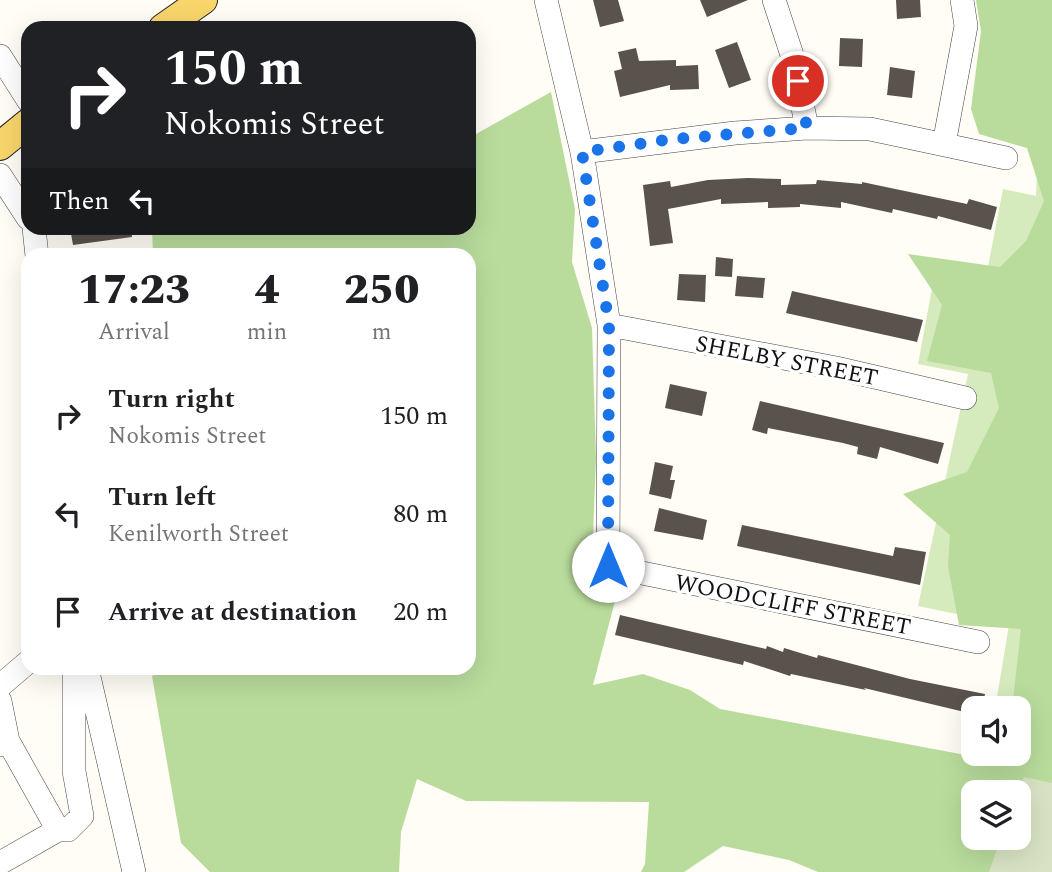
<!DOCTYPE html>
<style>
body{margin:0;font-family:Spectral,serif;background:#f2f2f2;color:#202124;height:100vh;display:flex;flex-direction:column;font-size:26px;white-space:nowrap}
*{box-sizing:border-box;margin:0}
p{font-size:23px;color:#757577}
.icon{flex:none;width:38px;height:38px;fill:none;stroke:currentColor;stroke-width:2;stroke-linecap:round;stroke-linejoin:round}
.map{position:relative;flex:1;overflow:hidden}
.side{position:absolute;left:21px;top:248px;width:455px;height:427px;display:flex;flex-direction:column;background:#fff;border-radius:21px;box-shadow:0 7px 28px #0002}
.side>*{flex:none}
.top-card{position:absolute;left:21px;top:21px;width:455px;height:214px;border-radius:21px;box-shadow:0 7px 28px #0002;background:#202124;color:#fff;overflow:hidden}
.buttons{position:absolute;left:961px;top:696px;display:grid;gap:14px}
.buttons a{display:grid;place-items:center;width:70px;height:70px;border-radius:14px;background:#fff;box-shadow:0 7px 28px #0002;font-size:35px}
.pin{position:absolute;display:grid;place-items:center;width:60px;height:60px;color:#fff;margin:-30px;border:4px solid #fff;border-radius:50%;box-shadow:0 2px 7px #0007}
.me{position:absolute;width:77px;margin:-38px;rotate:0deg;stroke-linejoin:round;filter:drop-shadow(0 0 5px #0008)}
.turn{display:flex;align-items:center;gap:24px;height:147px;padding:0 28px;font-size:32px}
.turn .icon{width:91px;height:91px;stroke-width:2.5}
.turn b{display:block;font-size:49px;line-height:60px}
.then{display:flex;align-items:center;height:66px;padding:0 28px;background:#0003;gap:14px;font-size:26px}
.eta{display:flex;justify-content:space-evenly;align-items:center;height:119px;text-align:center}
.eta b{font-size:42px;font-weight:800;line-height:49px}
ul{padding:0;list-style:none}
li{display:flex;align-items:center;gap:21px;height:98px;padding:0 28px}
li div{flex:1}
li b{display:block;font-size:26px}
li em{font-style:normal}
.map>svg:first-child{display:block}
.green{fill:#d5ebbd}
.forest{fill:#b9dc9c;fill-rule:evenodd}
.cemetery{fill:#d9e3c4}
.building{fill:#5a524d}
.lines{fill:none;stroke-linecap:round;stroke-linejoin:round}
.minor-casing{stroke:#444;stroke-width:24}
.major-casing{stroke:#222;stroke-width:30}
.minor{stroke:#fff;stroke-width:23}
.major{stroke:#f9d66b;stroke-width:28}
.route{stroke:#1a73e8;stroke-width:12;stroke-dasharray:0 21.6}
.labels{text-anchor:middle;stroke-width:7;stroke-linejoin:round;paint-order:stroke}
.street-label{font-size:23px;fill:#111;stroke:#fff}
</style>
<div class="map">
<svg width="1052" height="872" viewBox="0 0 1052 872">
<rect width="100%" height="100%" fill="#fffdf5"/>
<path class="green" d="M1038,146L1052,156V783L982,768L985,754H1018V709H995L1009,625L918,606L968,374L918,364L935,272L985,282L1003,189L1036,196Z"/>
<path class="forest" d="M976,0H1052V872H818L789,860L723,846L684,872H641L645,864L649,802L466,801L417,779L401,832L399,872H210L181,843L152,676L169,668H469V256L153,255L152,228H469V138L551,92L575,209L572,262L592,328L596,458L592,560L597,577L620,582L593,685L643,674L690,690L720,709L971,756L1018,754V709H1012L1021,629L959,625L948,566L950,535L903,494L967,472L999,408L991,373L927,361L942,305L908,254L1000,267L1026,241L1044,201L1027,148L979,134L971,109L981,31ZM973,793H1018V838H973Z"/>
<path class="cemetery" d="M1024,777L1052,783V872H989L1001,838H1018V793Z"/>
<path class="building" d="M593,0H618L624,21L600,27Z
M700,0H748L707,17Z
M896,0H920L921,17L897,19Z
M840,38L863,39L862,67L839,66Z
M737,42L751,80L729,88L715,50Z
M636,48L639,61L676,60V66L698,65L699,89L670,90V85L620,97L614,71L622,69L618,52Z
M890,67L915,71L912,98L887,95Z
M748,178L781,179V185L816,184L817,180L862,184V182L967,204L969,199L997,207L991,230L938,216L937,219L893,209L892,213L841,202V208L800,204V207L768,208V202L721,204V199L668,209L673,243L650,246L643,185L670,181L671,187L708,180Z
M70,228H131L132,237L73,245Z
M716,257L733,259L732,277L715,276Z
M679,274L706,275L705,302L677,300Z
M737,276L765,278L763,298L735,296Z
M792,291L923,320L917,342L786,313Z
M670,384L707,392L702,416L665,408Z
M760,401L944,443L938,464L880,447L877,459L857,454L858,447L843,443L768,428L767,434L752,430Z
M655,462L673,466L670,480H675L671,499L649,494Z
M659,508L707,520L703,540L654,531Z
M742,525L893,556L895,547L926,552L920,585L737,546Z
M620,615L766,649L767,646L783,652L784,648L817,658L818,655L910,679L985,694L982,709H973V714L864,688L866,690L791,674L790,676L744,661L743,665L615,635Z"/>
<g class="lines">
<g class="minor-casing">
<path id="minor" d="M546,0L582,152L609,325L608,566L978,642
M774,0L793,58L807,128
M0,56L28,100
M944,144L966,26L962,0
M582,152L735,133L807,128L870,129L1006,158
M0,175L28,218
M34,228L37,256
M609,325L836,368L965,398
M87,668L134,872
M0,686L28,662
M0,701L8,741
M0,745L8,741L58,830
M0,863L58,830H68L82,816L74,771V668"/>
</g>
<g class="major-casing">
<path id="major" d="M163,28L203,0
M0,146L28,123"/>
</g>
<use href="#minor" class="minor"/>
<use href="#major" class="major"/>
</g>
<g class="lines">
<path class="route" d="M608,566L609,325L582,152L673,139L807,128L798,81"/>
</g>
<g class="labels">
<g class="street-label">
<text transform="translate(787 360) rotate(11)" y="8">SHELBY STREET</text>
<text transform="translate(793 604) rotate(11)" y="8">WOODCLIFF STREET</text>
</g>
</g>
</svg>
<div class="buttons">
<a><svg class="icon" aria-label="sound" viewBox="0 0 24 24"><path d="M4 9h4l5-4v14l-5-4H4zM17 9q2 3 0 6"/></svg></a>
<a><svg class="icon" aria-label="layers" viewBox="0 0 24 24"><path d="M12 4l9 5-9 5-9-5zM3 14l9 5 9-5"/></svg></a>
</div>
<div class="pin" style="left:798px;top:81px;background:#d93025"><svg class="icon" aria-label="arrive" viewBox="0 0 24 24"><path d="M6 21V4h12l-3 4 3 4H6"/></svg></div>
<svg class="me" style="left:608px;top:566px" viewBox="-20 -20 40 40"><circle r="19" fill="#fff"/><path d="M0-13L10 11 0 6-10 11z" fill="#1a73e8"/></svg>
<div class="top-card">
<div class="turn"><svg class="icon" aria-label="right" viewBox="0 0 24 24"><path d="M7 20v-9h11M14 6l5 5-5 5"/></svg><div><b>150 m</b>Nokomis Street</div></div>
<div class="then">Then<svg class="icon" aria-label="left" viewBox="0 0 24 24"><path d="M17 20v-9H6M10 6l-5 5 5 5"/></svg></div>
</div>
<section class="side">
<div class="eta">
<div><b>17:23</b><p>Arrival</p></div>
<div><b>4</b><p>min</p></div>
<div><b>250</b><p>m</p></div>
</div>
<ul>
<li><svg class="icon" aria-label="right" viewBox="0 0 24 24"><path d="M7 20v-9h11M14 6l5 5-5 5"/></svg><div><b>Turn right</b><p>Nokomis Street</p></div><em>150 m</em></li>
<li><svg class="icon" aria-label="left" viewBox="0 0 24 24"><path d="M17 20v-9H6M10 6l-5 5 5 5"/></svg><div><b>Turn left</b><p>Kenilworth Street</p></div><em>80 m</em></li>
<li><svg class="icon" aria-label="arrive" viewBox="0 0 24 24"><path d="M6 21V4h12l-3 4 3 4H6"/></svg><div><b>Arrive at destination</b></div><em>20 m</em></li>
</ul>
</section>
</div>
